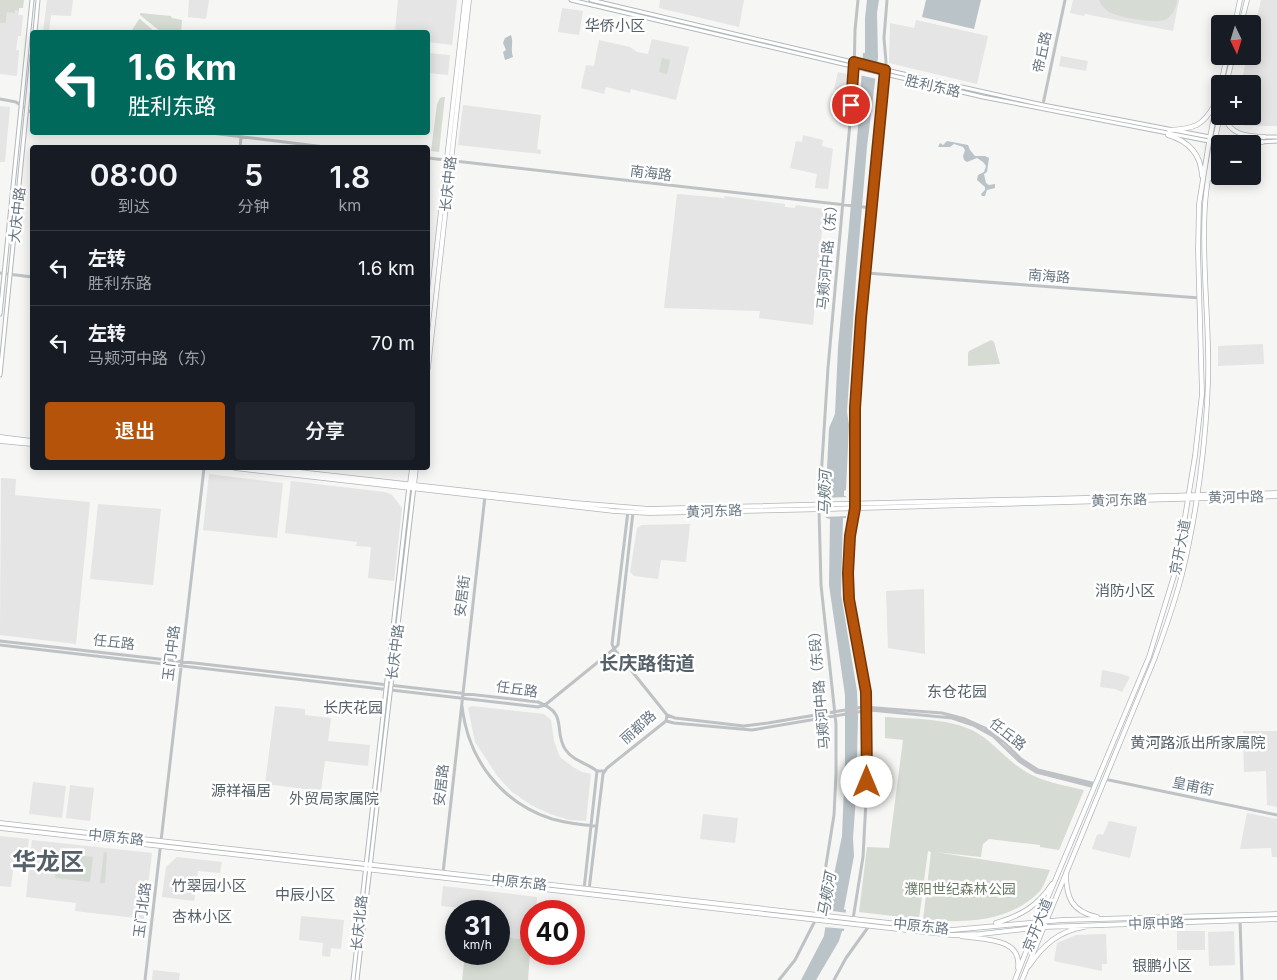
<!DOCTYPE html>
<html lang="zh">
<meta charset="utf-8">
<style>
body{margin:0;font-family:Inter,"Noto Sans SC",sans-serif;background:#20242c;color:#f1f3f6;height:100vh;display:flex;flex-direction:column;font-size:19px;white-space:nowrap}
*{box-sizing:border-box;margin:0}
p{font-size:16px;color:#9ea1a6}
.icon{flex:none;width:28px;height:28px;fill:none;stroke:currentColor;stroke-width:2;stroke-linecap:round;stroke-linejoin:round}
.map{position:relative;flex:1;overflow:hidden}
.details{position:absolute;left:30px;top:145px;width:400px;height:325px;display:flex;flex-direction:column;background:#171b24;border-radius:5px;box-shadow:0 2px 12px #0003}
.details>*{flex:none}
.top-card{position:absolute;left:30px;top:30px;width:400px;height:105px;border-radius:5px;box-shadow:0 2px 12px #0003;background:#00695c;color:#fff;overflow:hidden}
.needle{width:32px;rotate:176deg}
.tools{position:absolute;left:1211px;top:15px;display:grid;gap:10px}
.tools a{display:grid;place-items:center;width:50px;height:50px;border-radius:5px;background:#171b24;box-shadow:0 2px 12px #0003;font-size:25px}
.speed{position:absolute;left:445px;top:900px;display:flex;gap:10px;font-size:25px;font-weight:700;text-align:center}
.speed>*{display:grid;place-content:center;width:65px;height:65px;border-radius:50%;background:#171b24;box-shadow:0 2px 12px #0003;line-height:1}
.speed small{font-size:12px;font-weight:400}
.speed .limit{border:8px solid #d22;background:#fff;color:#111}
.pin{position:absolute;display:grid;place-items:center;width:42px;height:42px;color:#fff;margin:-21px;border:2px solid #fff;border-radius:50%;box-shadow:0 1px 5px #0007}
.me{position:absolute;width:55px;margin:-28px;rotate:0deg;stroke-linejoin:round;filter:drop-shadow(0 0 4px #0008)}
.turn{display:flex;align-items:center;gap:18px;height:105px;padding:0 15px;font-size:22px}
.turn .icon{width:65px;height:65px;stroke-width:2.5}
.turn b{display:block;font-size:35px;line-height:42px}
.eta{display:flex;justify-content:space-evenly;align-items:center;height:85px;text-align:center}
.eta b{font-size:30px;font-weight:600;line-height:35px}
.primary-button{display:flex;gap:10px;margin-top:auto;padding:10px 15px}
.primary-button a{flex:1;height:58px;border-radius:5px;background:#b45309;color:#fff;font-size:20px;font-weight:600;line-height:58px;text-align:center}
.primary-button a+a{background:#20242c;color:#f1f3f6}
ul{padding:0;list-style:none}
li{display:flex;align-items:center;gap:15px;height:75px;padding:0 15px;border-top:1px solid #363941}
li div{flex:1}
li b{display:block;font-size:19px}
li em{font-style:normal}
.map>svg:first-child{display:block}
.built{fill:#e4e5e4}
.green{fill:#d6dbd3}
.water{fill:#b9c3c8}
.pier{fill:#f6f6f4}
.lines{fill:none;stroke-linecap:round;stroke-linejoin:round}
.secondary-casing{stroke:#b3b7bb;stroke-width:5}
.primary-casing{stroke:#b2b6b9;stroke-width:5.5}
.tertiary{stroke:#bec2c5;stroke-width:3}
.secondary{stroke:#fff;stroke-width:3}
.primary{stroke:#fff;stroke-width:4}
.route-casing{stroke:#753606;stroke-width:12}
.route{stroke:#b45309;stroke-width:9}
.labels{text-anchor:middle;stroke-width:5;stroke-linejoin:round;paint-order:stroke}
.street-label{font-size:14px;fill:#687682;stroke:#fff}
.park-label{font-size:14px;fill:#6a7a66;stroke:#fff}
.neighbourhood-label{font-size:15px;fill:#556068;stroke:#fff}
.water-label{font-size:15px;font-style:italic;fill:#63777f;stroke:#fff}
.district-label{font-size:19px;font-weight:bold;fill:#556068;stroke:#fff}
.town-label{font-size:24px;font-weight:bold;fill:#556068;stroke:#fff}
</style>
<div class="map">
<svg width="1277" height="980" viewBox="0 0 1277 980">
<rect width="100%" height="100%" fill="#f6f6f4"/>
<path class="built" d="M47,0H73L71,16L51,15L49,32H43Z
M189,0H209L206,19L188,17Z
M398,0H457L452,45L428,42V32H395Z
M660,0H744L739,27L659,8Z
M1073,0H1179L1173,31L1085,14L1084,16L1070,13Z
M1261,0H1277V126H1245L1236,122L1235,116H1252V84H1241L1247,56H1252L1253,34Z
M562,8L583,11L579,35L558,32Z
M15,10L19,11L18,15H23L21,36H18L16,50H19L17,76L0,74V23H6L7,12H14Z
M916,20L988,36L977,84L889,63L890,23L914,28Z
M652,39L689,47L676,100L631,89L630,93L606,87L604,94L581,88L586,65L594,66L599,40L630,47L637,52L648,54Z
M428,53L450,55L448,75L428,73Z
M1061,56L1088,61L1086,71L1059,66Z
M838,72L850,75L852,78L850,93L834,89Z
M463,105L541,115L537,149L541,150V154L458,145Z
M0,106L10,107L5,162H0Z
M803,135L823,140L822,146L833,149L828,189L815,188L817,174L790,168L796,141L802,142Z
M677,194L724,198L725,196L785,204V207L795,208L796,205L824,209L813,325L759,318L760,311L664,308Z
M1263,344L1264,364L1218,366V346Z
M209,474L283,483L277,538L203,530Z
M1,478L16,479L15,495L90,502L76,644L0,635Z
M291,481L385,492L392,495L402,508L394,581L368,578L371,547L356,546L357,542L285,533Z
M98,504L161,509L153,585L90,579Z
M690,524L686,562L661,560L658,579L634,576L630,572L637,528L642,525Z
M924,589L925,654L888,648L886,591Z
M1102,670L1122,674L1130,677L1122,692L1115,689L1100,687Z
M275,706L305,709V715L331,718L328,741L370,745L368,766L325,761L321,791L265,784Z
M472,706L544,714L551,720L554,741L560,757L573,767L582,772L591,774L586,821L569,820L550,814L531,805L512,792L498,777L475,742L468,708Z
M1243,731H1277V807L1267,805L1266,771L1244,772Z
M33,782L66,786L62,818L29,814Z
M70,785L94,788L90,821L66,818Z
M1247,813L1277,819V857H1272L1271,848L1240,849Z
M703,814L738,818L735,843L700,839Z
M1109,821L1137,827L1130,858L1092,849L1097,835L1100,834L1103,835Z
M0,836L29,839L26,863L14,862L11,887L0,886Z
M32,840L152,853L144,919L75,911L76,903L26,897Z
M177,857L222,862L220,873L198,871L194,901L162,897L166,867Z
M443,886L537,897L536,911H531V940L499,937V911H470V909L441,906Z
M301,916L344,920L341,949L331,948L330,957L322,956L323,943L299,940Z
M1177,931H1205V950H1177Z
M1234,931L1235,965L1209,966L1208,932Z
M1106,934L1107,964H1102V971L1054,961L1057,943L1076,935Z
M153,970L180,973L179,980H152Z"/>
<path class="green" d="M0,0H24L23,8H19V11L15,10V13L7,12L6,23H0Z
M1099,0H1177V1C1176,9 1172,17 1164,20C1155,24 1118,17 1109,12C1104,9 1101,5 1099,0Z
M140,13L171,16L172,18L182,20L181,32H161L140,15Z
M139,19H140L155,32H131Z
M662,58L670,60L667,74L659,72Z
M443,97H445L439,152L431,151L437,104L440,98Z
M991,340L994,342L1000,364L968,366V353L969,351Z
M885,717C913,719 945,718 972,730C992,740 1004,758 1023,770C1041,782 1064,785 1084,790L1059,850L1040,847V845L989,839L983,844L981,857L935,852L1050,870C1047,877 1044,886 1040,891C1010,923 963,923 923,920L931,852L928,851L919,919L859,912L867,847L889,848L903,740L885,738Z
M104,852L107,853L105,883H100Z
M57,853L93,857L90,882L55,878Z
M499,937L531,940L528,980H462L465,954H499Z"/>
<path class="water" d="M867,0H879L877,13L878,57L867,147L856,278L847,412L849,425L846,490L844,491V496H846V518H843L841,594L857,691L858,717L856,797L853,838L854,856L844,909L846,910L844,931H842L839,941L816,980H801L824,936L830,894L842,836L845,762V695L829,585L830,519L826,518L825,494H828L826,489L829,428L835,414L838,347L858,127L863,53H865V18Z
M926,0H981L974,29L922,17Z
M511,35C514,44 510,47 513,57L505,60L503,52L506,50L503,43L505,38Z
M947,141L968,145L970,150L975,156H985L989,158L987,172L984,174L986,183L989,185L995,184V188L987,190L985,196H982L981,194L985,190V187L977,180L978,175L984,172L986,166L983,162L977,158L967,162L964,160L963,156L965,150L963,147L954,144L950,147H938L940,143L943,145Z"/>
<path class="pier" d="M860,58L879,63L877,79L859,75Z
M846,497L847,516L825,517V498Z
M825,910L848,913L847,929L823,927Z"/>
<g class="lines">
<g class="secondary-casing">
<path id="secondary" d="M571,0L983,97L1214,142H1254
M591,0L899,73L1043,105L1215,138H1255
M35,32L38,0
M1264,137H1277
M1260,142L1277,141
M0,314L32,0
M0,375L32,55
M353,980L409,486
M357,980L414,486"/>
</g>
<g class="primary-casing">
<path id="primary" d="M1235,24L1240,0
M1241,24L1247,0
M1221,84L1227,56
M1226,84L1233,56
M1224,116C1230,135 1246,136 1264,137
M1169,130C1194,129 1203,126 1215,104
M1168,135C1188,141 1201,154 1202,176
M1251,144L1262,142
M1209,179L1220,160
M428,325L465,0
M428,368L469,0
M0,437L32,441
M0,441L32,444
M235,468L614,511L649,513L826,509L1277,496
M264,468L575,503L649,509L1277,493
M410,484L412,468
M414,485L416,468
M0,823L952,930L1062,920L1277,914
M0,828L952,935L981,934L1043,927L1277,919
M1066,873C1066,897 1071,911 1097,917
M996,923C1020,916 1038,906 1052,884
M961,936C983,940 1022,937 1018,968
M1029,966C1043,945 1059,931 1084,927
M1015,980L1038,921L1149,657L1177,566L1195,456L1202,394L1198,250L1199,204L1209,142L1220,87
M1022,980L1154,660C1165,630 1176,600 1183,570C1197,512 1206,442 1208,382C1210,323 1201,264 1205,205C1207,175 1214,145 1220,115"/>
</g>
<path class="tertiary" d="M0,99L16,102L32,113
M1042,109L1065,0
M203,132L333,148
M240,148L241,137
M428,158L872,208
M0,273L32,277
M866,273L1200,298
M0,641L538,702C569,714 553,729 565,749C573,761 587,763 597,771
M0,645L538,707L545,705L614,649L667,715L666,721
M614,649L618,645L633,512
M614,649L612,644L628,511
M462,706C468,759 500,802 552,819C567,823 581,825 597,826
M667,715L675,718L744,726L768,723L863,707L942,713L965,719L985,728L1004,742L1021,759L1038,770L1096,784
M666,721L674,723L752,730L870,710L952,718L973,725L993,736L1019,761L1036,772L1095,787
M1104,779L1277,815
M443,873L485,496
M584,889L597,771H604
M589,890L603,774L607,768L666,721
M1240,920L1242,980
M145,980L204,468
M779,980L795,960L818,915L834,815L836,774V724L821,585L819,509L828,368L854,78L855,30L858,0
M834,980L846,958L869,926L853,919L863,857L867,782L866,692L856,638L848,580L850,536L855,508V408L857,369L886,62L884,38L887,0"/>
<use href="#secondary" class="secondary"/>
<use href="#primary" class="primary"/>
</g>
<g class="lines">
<g class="route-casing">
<path id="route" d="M851,105L854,62L885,70L861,318L855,408V508L850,536L848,573L849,599L866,692L867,782"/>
</g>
<use href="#route" class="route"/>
</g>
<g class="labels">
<g class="street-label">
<text transform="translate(1042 52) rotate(-78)" y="5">帝丘路</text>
<text transform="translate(933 86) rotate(13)" y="5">胜利东路</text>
<text transform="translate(651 173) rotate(7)" y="5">南海路</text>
<text transform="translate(448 184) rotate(-84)" y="5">长庆中路</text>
<text transform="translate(17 215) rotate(-84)" y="5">大庆中路</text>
<text transform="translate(827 254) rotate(-85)" y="5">马颊河中路（东）</text>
<text transform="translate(1049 276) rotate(4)" y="5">南海路</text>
<text transform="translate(1236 497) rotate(-1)" y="5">黄河中路</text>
<text transform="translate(1119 500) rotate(-2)" y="5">黄河东路</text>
<text transform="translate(714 511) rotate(-2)" y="5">黄河东路</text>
<text transform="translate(1180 547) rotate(-79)" y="5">京开大道</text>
<text transform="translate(462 596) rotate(-83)" y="5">安居街</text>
<text transform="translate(114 642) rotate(7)" y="5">任丘路</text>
<text transform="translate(395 652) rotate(-83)" y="5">长庆中路</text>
<text transform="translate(171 653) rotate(-83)" y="5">玉门中路</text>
<text transform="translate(819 687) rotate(-95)" y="5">马颊河中路（东段）</text>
<text transform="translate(517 689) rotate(8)" y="5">任丘路</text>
<text transform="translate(638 727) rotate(-42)" y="5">丽都路</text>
<text transform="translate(1008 734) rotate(39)" y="5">任丘路</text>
<text transform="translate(441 785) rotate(-84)" y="5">安居路</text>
<text transform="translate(1193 786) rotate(12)" y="5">皇甫街</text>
<text transform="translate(116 837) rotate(6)" y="5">中原东路</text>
<text transform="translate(519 882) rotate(6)" y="5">中原东路</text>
<text transform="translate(142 910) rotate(-83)" y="5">玉门北路</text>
<text transform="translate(359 923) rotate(-84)" y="5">长庆北路</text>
<text transform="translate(1156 923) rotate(-2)" y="5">中原中路</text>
<text transform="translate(1037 925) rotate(-68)" y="5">京开大道</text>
<text transform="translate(921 926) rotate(6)" y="5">中原东路</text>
</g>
<g class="park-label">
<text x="960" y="894">濮阳世纪森林公园</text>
</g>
<g class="neighbourhood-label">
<text x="615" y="31">华侨小区</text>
<text x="1125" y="596">消防小区</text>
<text x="957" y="697">东仓花园</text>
<text x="353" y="713">长庆花园</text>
<text x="1198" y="748">黄河路派出所家属院</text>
<text x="241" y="796">源祥福居</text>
<text x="334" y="804">外贸局家属院</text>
<text x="209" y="891">竹翠园小区</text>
<text x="305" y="900">中辰小区</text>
<text x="202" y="922">杏林小区</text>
<text x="1162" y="971">银鹏小区</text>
</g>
<g class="water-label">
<text transform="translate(825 493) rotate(-89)" y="5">马颊河</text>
<text transform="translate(827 895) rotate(-80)" y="5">马颊河</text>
</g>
<g class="district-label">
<text x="647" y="670">长庆路街道</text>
</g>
<g class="town-label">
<text x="48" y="870">华龙区</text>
</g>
</g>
</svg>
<div class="tools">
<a><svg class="needle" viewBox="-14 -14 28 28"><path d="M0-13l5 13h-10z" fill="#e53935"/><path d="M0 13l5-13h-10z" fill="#9ea1a6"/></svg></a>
<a>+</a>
<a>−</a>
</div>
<div class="speed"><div>31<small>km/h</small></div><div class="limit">40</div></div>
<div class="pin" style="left:851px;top:105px;background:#d93025"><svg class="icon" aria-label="arrive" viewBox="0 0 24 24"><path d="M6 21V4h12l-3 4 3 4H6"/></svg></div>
<svg class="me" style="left:867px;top:782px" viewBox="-20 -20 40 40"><circle r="19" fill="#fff"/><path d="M0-13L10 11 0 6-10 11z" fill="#b45309"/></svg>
<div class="top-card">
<div class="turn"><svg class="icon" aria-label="left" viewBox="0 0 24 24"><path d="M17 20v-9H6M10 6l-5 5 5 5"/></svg><div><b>1.6 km</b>胜利东路</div></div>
</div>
<section class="details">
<div class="eta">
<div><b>08:00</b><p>到达</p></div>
<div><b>5</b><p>分钟</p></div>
<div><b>1.8</b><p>km</p></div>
</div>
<ul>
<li><svg class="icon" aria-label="left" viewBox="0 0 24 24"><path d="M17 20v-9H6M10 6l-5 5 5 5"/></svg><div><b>左转</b><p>胜利东路</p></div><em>1.6 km</em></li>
<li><svg class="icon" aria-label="left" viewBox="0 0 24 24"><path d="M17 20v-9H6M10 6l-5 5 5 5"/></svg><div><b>左转</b><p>马颊河中路（东）</p></div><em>70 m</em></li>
</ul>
<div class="primary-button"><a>退出</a><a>分享</a></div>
</section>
</div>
